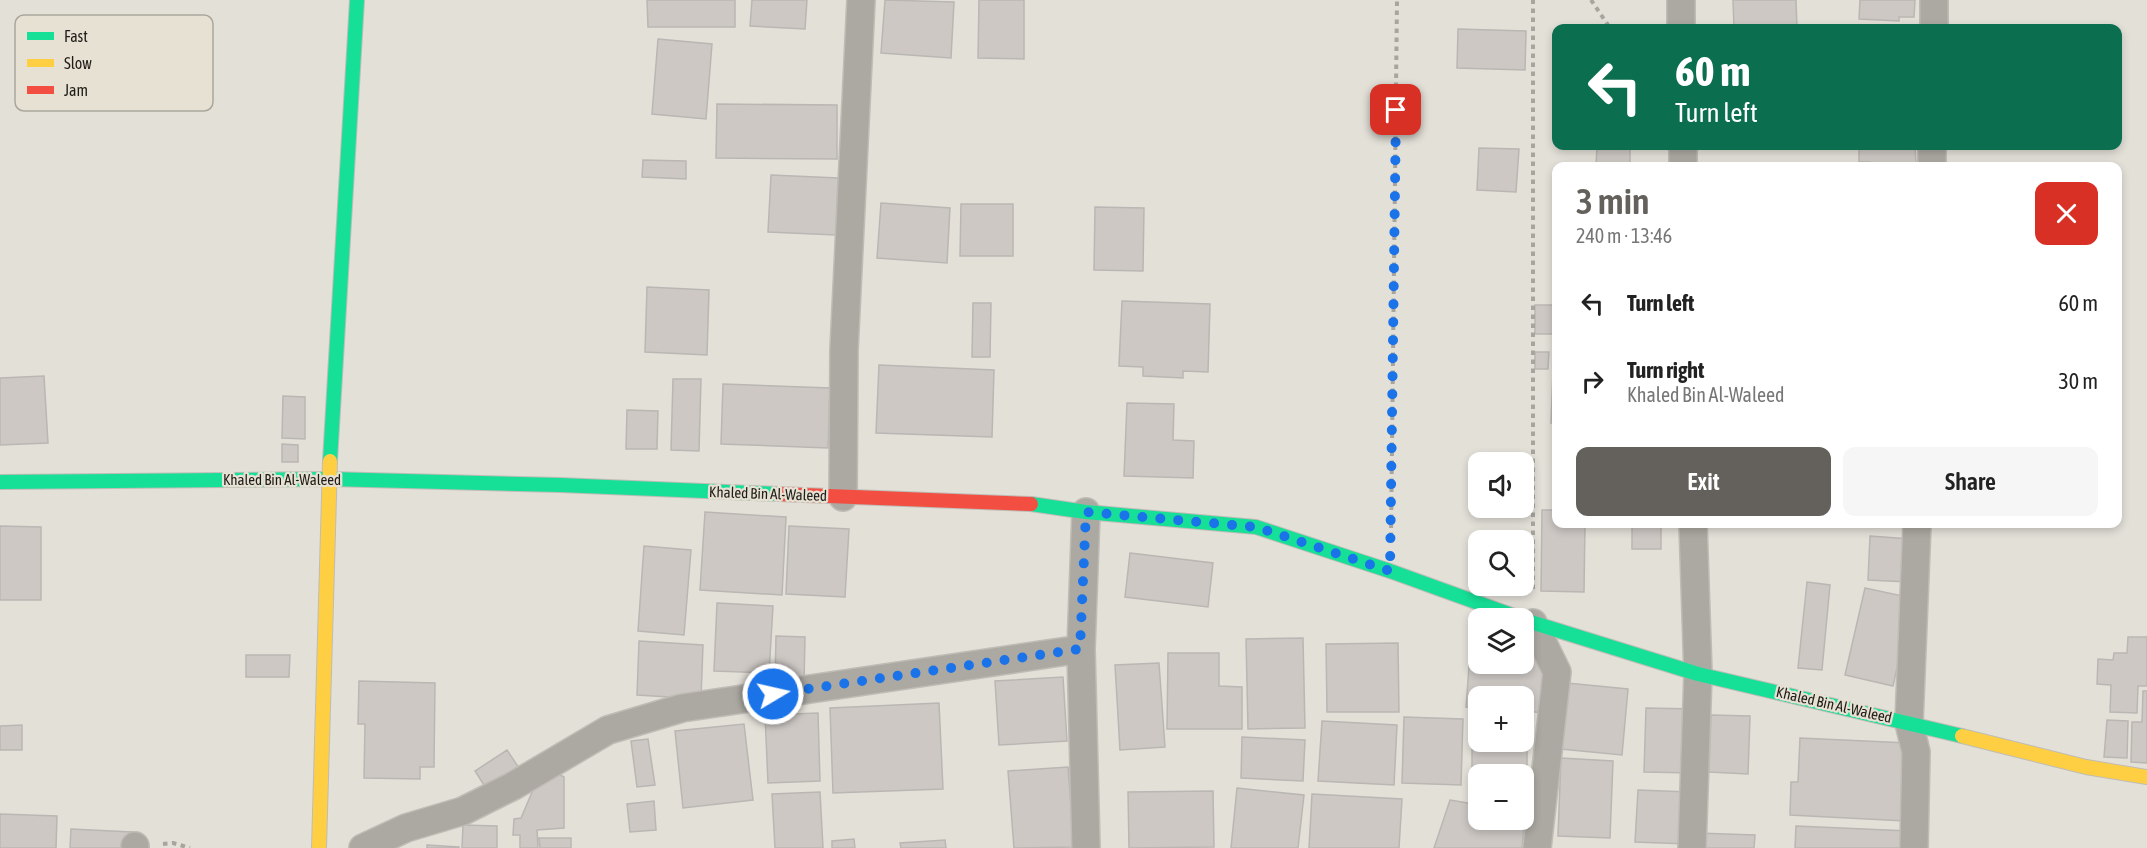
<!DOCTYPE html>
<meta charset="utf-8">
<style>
body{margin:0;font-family:"Asap Condensed",sans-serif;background:#f6f6f6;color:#222;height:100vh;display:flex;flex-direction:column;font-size:22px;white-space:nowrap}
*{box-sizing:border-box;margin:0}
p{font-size:20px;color:#767676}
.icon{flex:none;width:33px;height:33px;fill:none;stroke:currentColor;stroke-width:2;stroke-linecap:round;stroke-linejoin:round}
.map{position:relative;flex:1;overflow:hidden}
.sheet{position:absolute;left:1552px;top:162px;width:570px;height:366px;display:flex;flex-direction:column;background:#fff;border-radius:12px;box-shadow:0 3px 9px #0003}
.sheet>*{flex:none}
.banner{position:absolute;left:1552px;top:24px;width:570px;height:126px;border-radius:12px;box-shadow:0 3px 9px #0003;background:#0b6e4f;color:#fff;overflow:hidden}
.tools{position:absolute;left:1468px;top:452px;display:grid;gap:12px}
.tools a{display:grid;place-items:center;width:66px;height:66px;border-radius:12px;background:#fff;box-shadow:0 3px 9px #0003;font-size:30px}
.pin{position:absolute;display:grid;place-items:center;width:51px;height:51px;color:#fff;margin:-26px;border-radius:12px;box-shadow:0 3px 9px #0006}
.me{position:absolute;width:66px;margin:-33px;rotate:81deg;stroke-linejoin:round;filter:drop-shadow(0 0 4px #0008)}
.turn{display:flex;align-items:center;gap:21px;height:126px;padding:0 24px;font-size:27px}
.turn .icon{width:78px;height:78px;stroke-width:2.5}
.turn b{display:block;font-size:42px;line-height:51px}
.round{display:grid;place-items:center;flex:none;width:63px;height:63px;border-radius:12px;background:#f6f6f6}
.overview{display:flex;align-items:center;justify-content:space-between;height:102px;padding:0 24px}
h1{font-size:36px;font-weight:600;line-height:45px;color:#64615c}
.action{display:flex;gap:12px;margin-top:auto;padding:12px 24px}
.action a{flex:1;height:69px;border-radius:12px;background:#64615c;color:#fff;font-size:24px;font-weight:600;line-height:69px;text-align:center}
.action a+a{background:#f6f6f6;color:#222}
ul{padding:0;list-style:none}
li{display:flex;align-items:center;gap:18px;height:78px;padding:0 24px}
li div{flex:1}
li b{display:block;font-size:22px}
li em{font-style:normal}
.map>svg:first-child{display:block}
.building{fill:#cdc8c4;stroke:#bab6b3;stroke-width:1.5}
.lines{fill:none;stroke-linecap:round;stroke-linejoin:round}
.street-casing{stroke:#bfbcb6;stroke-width:30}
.fast-casing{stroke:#bfbcb6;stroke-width:16}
.slow-casing{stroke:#bfbcb6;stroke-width:16}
.jam-casing{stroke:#bfbcb6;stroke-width:16}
.path{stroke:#a8a59f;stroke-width:4;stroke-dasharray:4.5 4.5;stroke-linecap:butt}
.street{stroke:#aca9a2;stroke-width:27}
.fast{stroke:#16e098;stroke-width:14}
.slow{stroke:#ffcf43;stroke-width:14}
.jam{stroke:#f24e42;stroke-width:14}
.route{stroke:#1a73e8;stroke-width:10;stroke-dasharray:0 18}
.labels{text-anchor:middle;stroke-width:4.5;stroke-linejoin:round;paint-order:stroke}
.street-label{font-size:15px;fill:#201d19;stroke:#e7e1d4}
.key{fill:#e7e1d4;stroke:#aba69c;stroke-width:1.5}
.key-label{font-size:16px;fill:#201d19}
</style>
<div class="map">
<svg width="2147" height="848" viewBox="0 0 2147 848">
<rect width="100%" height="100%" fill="#e3e0d8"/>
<path class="building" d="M647,0H735V27H648Z
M752,0H807L805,29L750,26Z
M885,0L954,2L951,58L881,53Z
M979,0H1024V59L978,58Z
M1733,0H1796L1797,28H1734Z
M1860,0H1915L1914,17H1899V21L1859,19Z
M1458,29L1526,31L1525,70L1457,68Z
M658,39L712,44L706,119L652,114Z
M717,104L837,105V159L716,158Z
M1597,146H1630V166H1596Z
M1859,146H1915L1916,163H1891V166H1871L1870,162H1859Z
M1479,148L1519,149L1516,192L1477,190Z
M643,160L686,161V179L642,177Z
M771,175L838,178L836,235L768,232Z
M881,203L950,208L947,263L877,258Z
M961,204H1013V256H960Z
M1095,207L1144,208L1143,271L1094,270Z
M647,287L709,290L707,355L645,352Z
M1122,301L1210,304L1208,372L1183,371V378L1143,376V367L1119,366Z
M973,303H991L990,357H972Z
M1535,305H1557V334H1535Z
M1535,352H1549L1548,369H1535Z
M879,365L994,370L992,437L876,433Z
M1553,372H1557V423H1551Z
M44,376L48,443L0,445V378Z
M673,379H701L699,451L671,450Z
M723,384L830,388L828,448L721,444Z
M283,396L305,397V439L282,438Z
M1127,403L1174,404L1173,440L1194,441L1193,478L1124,476Z
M627,410L658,411L657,449H626Z
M282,444L298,445V462H282Z
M1542,510H1557V524H1585L1584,592L1541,591Z
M705,512L786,517L782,595L700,590Z
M1632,524H1661V549H1632Z
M0,526L41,527V600H0Z
M789,526L849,529L845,597L786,594Z
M1870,536L1910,539L1908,582L1868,580Z
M644,546L691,550L684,635L638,631Z
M1130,553L1213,563L1208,607L1125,597Z
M1807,582L1830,585L1822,670L1798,668Z
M1865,588L1912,598L1893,686L1845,675Z
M717,603L773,606L769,673L714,671Z
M776,636L805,637L804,683L775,682Z
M2128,637H2147V686H2138L2137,713L2110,712L2111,685L2097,684L2098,659L2113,660L2114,653H2127Z
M1303,638L1305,728L1248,729L1246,639Z
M639,641L703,645L701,699L637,695Z
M1398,643L1399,712H1327L1326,644Z
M1168,653H1219V686L1242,687V729H1167Z
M1470,653L1479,654V663H1524V657L1549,659L1545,713L1524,711V696H1479V708L1466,707Z
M246,655H290L289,677H246Z
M1159,663L1165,747L1120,750L1115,665Z
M1063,677L1067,741L999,745L995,681Z
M359,681L435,683L434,767H420V779L364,778L365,724H358Z
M1567,683L1628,689L1622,755L1561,749Z
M2143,691H2147V763L2131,762L2132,722H2142Z
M939,703L943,789L833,793L830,708Z
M1646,708L1695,709L1693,773L1644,772Z
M818,713L820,781L768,783L765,715Z
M1711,715L1750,716L1748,774L1709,772Z
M1404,717L1463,719L1461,785L1402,783Z
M2107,720L2128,721L2127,758L2104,757Z
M1322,721L1397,725L1394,785L1318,781Z
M744,724L753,800L683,808L675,731Z
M22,725V750H0V726Z
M1472,733H1479V741H1514V750H1527V789H1524V774H1479V789H1472Z
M1242,737L1305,740L1303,781L1241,778Z
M1800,738L1908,743L1905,821L1790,815L1791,782H1798Z
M648,739L655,785L637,787L631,741Z
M507,750L521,771L489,793L475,771Z
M1561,758L1613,761L1610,838L1558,836Z
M1068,767L1074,847L1014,848L1008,771Z
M555,772L564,777V828L537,830L538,848H520V835H513L514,819L521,818L533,790Z
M1237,788L1304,795L1298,848H1231Z
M1638,790L1689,792L1687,844L1635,842Z
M1213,791L1214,847L1129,848L1128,792Z
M820,792L823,848H775L772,794Z
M1312,794L1402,799L1399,848H1309Z
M1450,800L1479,805V819H1524L1525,811L1522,848H1434Z
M654,801L656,830L630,832L627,804Z
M0,814L57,816L56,848H0Z
M463,825L497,826V848H462Z
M1796,826L1909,831L1908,848H1795Z
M71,829L132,832V848H70Z
M1697,833L1755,835L1754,848H1697Z
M539,838H571V848H540Z
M854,839L855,848H832V841Z
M945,840L946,848H901L900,843Z
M427,845L459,847V848H427Z"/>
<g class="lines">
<g class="street-casing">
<path id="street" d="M1681,0V28
M1934,28V0
M1683,146V166
M1932,166V146
M843,497L844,350L861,0
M1533,623L1557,672L1537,848
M135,848V846
M363,848L406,828L463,811L513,786L608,730L682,708L1081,649
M1086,848L1081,649L1086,512
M1692,848L1698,674L1693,524
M1914,848L1916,752L1909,723L1917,524"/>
</g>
<g class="fast-casing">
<path id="fast" d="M330,461L357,0
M0,482L329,479L560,485L778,494
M1031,504L1086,512L1256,527L1390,571L1520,618
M1524,620L1698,674L1962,736"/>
</g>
<g class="slow-casing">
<path id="slow" d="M1962,736L2086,767L2147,777
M319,848L330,461"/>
</g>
<g class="jam-casing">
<path id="jam" d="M778,494L1031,504"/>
</g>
<path class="path" d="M1591,0L1610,28
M1391,537L1397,0
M1533,589V0
M163,844L173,843L190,848"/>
<use href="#street" class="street"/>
<use href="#fast" class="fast"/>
<use href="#slow" class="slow"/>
<use href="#jam" class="jam"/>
</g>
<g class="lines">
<path class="route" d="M773,694L1080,649L1086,512L1256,527L1390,571L1396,110"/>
</g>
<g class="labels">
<g class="street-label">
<text x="282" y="485">Khaled Bin Al-Waleed</text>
<text transform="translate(768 494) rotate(2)" y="5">Khaled Bin Al-Waleed</text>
<text transform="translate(1834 705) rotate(13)" y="5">Khaled Bin Al-Waleed</text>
</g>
</g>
<rect x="15" y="15" width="198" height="96" rx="9" class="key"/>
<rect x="27" y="32" width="27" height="8" fill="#16e098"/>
<rect x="27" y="59" width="27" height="8" fill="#ffcf43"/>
<rect x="27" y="86" width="27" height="8" fill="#f24e42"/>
<g class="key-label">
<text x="64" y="42">Fast</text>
<text x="64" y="69">Slow</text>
<text x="64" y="96">Jam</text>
</g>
</svg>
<div class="tools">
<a><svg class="icon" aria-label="sound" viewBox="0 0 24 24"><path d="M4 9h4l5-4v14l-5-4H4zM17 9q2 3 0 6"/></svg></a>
<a><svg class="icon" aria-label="search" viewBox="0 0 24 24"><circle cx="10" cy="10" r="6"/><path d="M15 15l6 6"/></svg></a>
<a><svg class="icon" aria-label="layers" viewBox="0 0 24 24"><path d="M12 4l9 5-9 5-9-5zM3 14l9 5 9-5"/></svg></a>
<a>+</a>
<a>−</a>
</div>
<div class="pin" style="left:1396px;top:110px;background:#d93025"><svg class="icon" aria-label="arrive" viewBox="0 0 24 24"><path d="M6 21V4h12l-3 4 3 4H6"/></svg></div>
<svg class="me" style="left:773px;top:694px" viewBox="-20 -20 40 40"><circle r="17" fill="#1a73e8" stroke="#fff" stroke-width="3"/><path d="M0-11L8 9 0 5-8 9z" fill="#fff"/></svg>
<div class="banner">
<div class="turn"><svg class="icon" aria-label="left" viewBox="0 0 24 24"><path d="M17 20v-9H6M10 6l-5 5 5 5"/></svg><div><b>60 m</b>Turn left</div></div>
</div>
<section class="sheet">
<div class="overview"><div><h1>3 min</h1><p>240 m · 13:46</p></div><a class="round" style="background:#d93025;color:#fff"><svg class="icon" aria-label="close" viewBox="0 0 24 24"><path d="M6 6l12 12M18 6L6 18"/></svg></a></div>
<ul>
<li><svg class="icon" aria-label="left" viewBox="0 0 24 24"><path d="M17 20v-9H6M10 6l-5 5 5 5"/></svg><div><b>Turn left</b></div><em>60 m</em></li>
<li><svg class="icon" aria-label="right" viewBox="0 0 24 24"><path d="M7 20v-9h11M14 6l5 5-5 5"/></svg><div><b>Turn right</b><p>Khaled Bin Al-Waleed</p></div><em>30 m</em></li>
</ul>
<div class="action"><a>Exit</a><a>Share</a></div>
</section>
</div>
